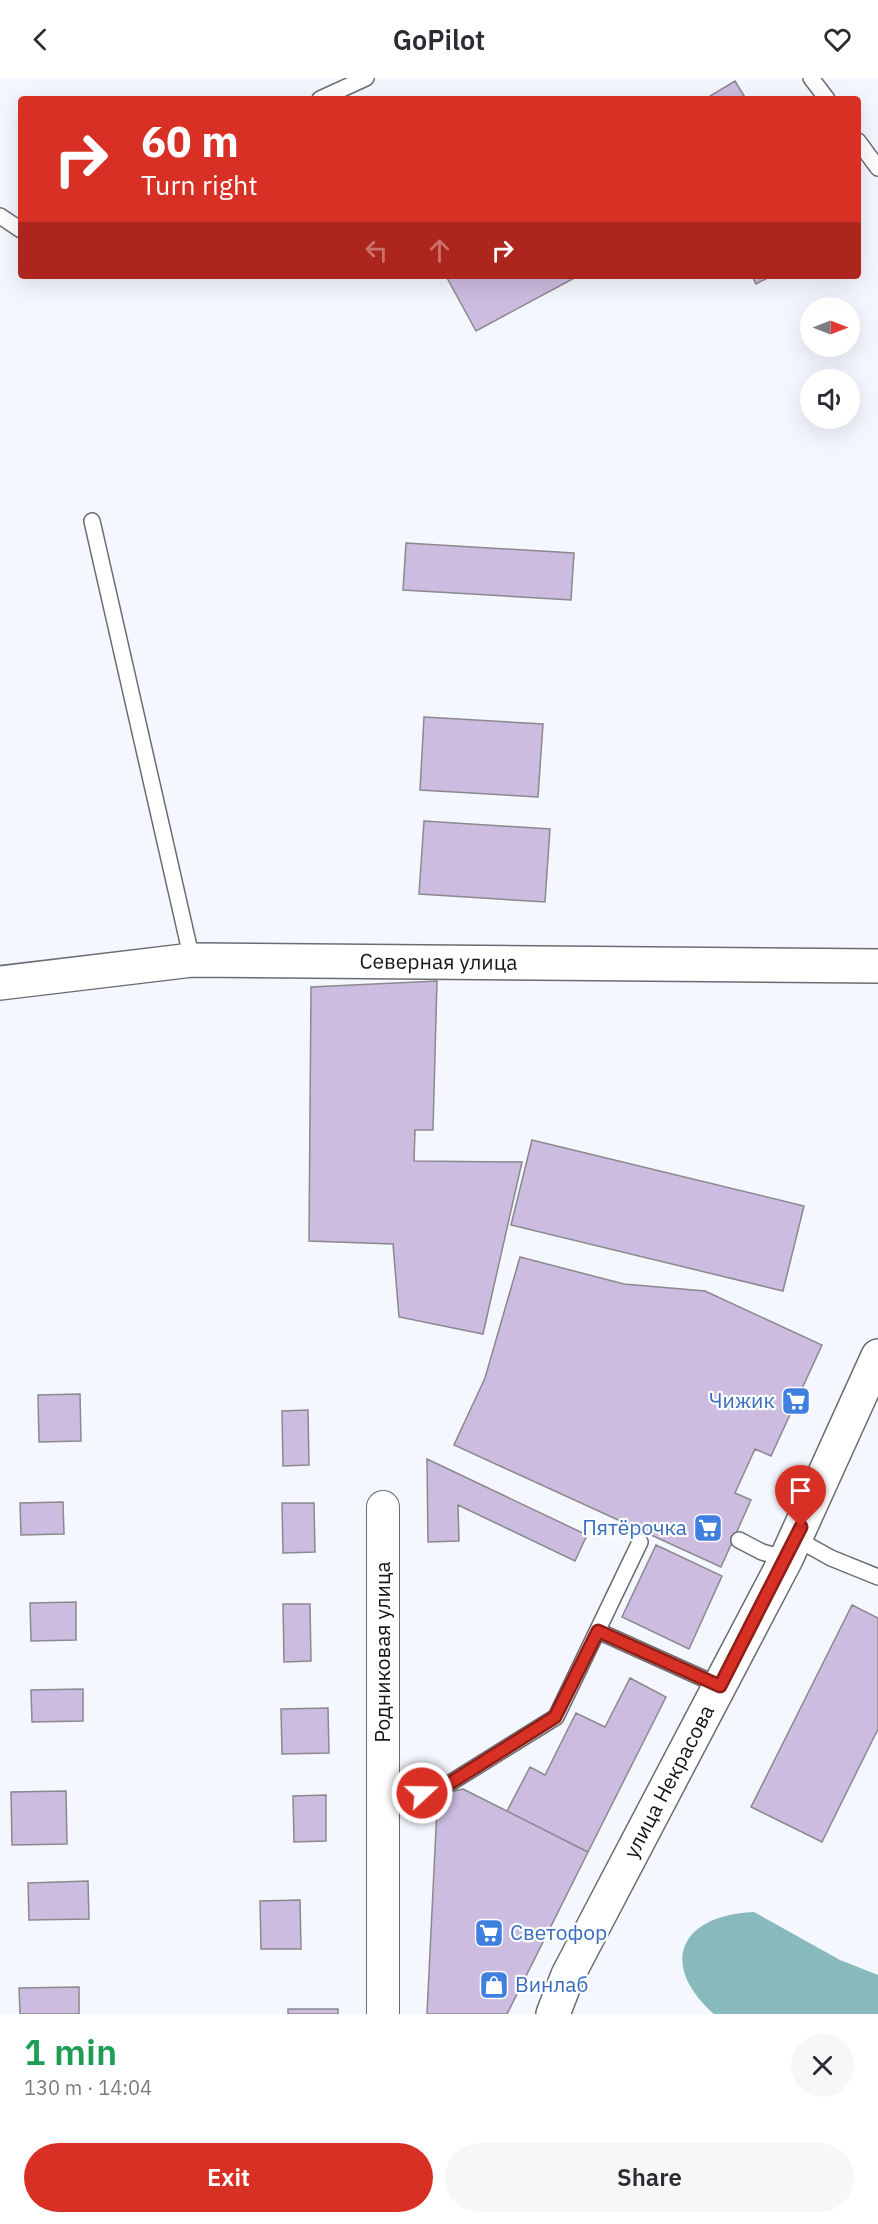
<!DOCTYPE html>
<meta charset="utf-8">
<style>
body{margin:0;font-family:"IBM Plex Sans",sans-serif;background:#f7f7f7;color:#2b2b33;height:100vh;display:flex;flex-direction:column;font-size:22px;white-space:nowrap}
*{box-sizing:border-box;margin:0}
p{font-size:20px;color:#7c7c81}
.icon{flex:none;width:33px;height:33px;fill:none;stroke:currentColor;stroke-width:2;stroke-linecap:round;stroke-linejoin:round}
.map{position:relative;height:1936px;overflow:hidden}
.sheet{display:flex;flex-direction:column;background:#fff;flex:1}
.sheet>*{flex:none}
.top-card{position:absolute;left:18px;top:18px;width:843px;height:183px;border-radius:6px;box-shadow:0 6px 24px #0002;background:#d93025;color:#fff;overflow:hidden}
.needle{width:39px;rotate:90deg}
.tools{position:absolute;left:800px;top:219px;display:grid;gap:12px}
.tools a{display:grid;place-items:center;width:60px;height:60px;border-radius:50%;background:#fff;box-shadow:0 6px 24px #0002;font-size:30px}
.pin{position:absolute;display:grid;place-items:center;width:51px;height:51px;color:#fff;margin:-62px -26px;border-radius:50% 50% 50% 0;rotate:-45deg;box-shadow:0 0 6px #0007}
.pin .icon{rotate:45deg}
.me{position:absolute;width:66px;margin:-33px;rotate:69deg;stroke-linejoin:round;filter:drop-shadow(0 0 4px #0008)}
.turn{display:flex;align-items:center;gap:21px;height:126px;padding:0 24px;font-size:27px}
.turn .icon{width:78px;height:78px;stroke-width:2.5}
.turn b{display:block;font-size:42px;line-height:51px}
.lanes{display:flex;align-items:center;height:57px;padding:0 24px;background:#0003;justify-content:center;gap:30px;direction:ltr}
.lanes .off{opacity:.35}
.round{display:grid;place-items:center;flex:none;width:63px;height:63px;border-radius:32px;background:#f7f7f7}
.headline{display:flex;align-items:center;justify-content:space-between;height:102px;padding:0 24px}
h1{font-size:36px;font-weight:600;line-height:45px;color:#1e9e55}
.primary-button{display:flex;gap:12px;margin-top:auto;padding:12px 24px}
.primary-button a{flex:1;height:69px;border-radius:36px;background:#d93025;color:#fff;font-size:24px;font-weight:600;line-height:69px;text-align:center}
.primary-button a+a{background:#f7f7f7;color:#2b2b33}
header{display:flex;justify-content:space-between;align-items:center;height:78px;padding:0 24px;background:#fff;font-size:27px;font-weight:600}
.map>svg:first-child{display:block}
.water{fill:#88b9bd}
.building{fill:#ccbcdf;stroke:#8b888e;stroke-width:1.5}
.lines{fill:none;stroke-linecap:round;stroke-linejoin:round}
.service-casing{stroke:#6a6c72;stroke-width:18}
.minor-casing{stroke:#6a6c72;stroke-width:34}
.tertiary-casing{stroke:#6a6c72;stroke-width:36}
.service{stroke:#fff;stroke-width:15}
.minor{stroke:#fff;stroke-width:32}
.tertiary{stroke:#fff;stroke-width:33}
.route-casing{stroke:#8d1f18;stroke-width:15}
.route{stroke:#d93025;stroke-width:10}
.labels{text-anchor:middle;stroke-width:4.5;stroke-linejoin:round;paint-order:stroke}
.street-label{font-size:21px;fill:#161619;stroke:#fff}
.shop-label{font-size:21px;fill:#366cbe;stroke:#fff;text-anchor:end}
</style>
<header><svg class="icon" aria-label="back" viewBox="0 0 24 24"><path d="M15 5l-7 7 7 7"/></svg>GoPilot<svg class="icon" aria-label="heart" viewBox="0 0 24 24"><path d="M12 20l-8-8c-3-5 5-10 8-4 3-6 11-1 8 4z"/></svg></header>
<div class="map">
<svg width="878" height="1936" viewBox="0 0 878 1936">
<rect width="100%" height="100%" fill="#f5f7fe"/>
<path class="water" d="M754,1834L840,1882L878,1897V1936H714C657,1885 681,1837 754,1834Z"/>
<path class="building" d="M735,3L746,21H705Z
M446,198H578L476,253Z
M752,198H771L756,206Z
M406,465L574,475L571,522L403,512Z
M424,639L543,646L538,719L420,712Z
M424,743L550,751L545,824L419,816Z
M437,903L433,1052H415L414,1083L522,1084L483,1256L399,1239L393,1166L309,1163L311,909Z
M532,1062L804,1128L783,1213L511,1147Z
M520,1179L624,1206L705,1213L822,1267L771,1378L755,1371L735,1415L751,1422L721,1489L454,1367L485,1300Z
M80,1316L81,1363L39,1364L38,1317Z
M308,1332L309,1387L283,1388L282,1333Z
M427,1381L587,1457L575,1483L458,1427L459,1463L428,1464Z
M63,1424L64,1456L21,1457L20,1425Z
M282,1425H314L315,1474L283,1475Z
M656,1467L722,1498L689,1571L622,1539Z
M76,1524V1562L31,1563L30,1525Z
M283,1526H310L311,1583L284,1584Z
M852,1527L878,1540V1651L822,1764L751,1729Z
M630,1600L666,1619L588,1774L507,1733L530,1689L545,1697L576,1635L605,1649Z
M83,1611V1643L32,1644L31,1612Z
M328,1630L329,1675L282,1676L281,1631Z
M463,1711L588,1774L507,1936H427L437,1730L445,1715Z
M66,1713L67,1766L12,1767L11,1714Z
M326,1717V1763L294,1764L293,1718Z
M88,1803L89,1841L29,1842L28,1805Z
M300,1822L301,1871H261L260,1823Z
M79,1909V1936H20L19,1910Z
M288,1931H338V1936H288Z"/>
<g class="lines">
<g class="service-casing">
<path id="service" d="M811,0L827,21
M320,21L366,0
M858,63L878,90
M0,138L21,152
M92,443L192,882
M795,1460L831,1480L878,1499
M739,1462L762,1474L786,1481
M598,1553L720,1608
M383,1726L442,1710L556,1639L640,1464"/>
</g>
<g class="minor-casing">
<path id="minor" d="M383,1429V1936"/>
</g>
<g class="tertiary-casing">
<g id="tertiary">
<path id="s1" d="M0,905L192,882L878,888"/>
<path id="s2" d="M553,1936L568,1897L786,1481L878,1278"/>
</g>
</g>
<use href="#service" class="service"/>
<use href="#minor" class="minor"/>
<use href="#tertiary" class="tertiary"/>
</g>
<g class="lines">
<g class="route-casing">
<path id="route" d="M422,1715L442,1710L555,1639L598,1553L720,1608L801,1449"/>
</g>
<use href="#route" class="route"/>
</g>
<defs>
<g id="supermarket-square" transform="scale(1.5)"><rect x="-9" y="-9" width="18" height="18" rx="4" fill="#3f7fe0" stroke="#fff"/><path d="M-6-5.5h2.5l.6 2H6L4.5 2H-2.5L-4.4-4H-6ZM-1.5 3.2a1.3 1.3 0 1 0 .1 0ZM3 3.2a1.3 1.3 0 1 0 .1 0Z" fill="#fff"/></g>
<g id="shop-square" transform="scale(1.5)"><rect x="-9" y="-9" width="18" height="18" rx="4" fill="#3f7fe0" stroke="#fff"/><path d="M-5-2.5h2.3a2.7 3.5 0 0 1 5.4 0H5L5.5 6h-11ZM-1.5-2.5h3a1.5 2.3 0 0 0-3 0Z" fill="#fff"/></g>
</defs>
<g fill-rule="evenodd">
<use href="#supermarket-square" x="796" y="1323"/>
<use href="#supermarket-square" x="708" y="1450"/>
<use href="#supermarket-square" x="489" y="1855"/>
<use href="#shop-square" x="494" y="1907"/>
</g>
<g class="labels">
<g class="street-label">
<text dy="7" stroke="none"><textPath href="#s1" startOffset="440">Северная улица</textPath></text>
<text transform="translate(383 1574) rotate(-90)" y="7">Родниковая улица</text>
<text dy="7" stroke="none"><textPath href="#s2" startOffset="260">улица Некрасова</textPath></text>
</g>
<g class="shop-label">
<text x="775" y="1330">Чижик</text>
<text x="687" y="1457">Пятёрочка</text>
<text x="510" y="1862" text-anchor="start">Светофор</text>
<text x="515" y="1914" text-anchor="start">Винлаб</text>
</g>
</g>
</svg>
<div class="tools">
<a><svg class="needle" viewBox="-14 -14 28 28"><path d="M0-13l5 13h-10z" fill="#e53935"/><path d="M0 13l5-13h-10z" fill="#7c7c81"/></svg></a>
<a><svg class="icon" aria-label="sound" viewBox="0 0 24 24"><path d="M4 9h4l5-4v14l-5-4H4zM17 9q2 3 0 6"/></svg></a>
</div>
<div class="pin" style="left:801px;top:1449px;background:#d93025"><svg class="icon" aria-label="arrive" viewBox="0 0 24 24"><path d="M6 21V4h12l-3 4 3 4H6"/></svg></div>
<svg class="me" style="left:422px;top:1715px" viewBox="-20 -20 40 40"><circle r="17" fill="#d93025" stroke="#fff" stroke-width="3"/><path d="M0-11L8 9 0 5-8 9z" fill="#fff"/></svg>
<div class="top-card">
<div class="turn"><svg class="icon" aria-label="right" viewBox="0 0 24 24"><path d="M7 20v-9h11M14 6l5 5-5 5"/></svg><div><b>60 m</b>Turn right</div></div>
<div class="lanes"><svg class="icon off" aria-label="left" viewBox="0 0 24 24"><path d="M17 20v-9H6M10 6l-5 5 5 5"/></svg><svg class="icon off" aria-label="ahead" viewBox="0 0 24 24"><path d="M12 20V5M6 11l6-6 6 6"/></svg><svg class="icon" aria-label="right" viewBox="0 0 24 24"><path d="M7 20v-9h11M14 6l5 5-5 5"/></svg></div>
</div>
</div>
<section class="sheet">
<div class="headline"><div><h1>1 min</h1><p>130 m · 14:04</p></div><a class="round"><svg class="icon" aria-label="close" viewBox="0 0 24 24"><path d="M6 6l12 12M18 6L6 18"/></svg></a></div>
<div class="primary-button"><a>Exit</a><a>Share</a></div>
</section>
